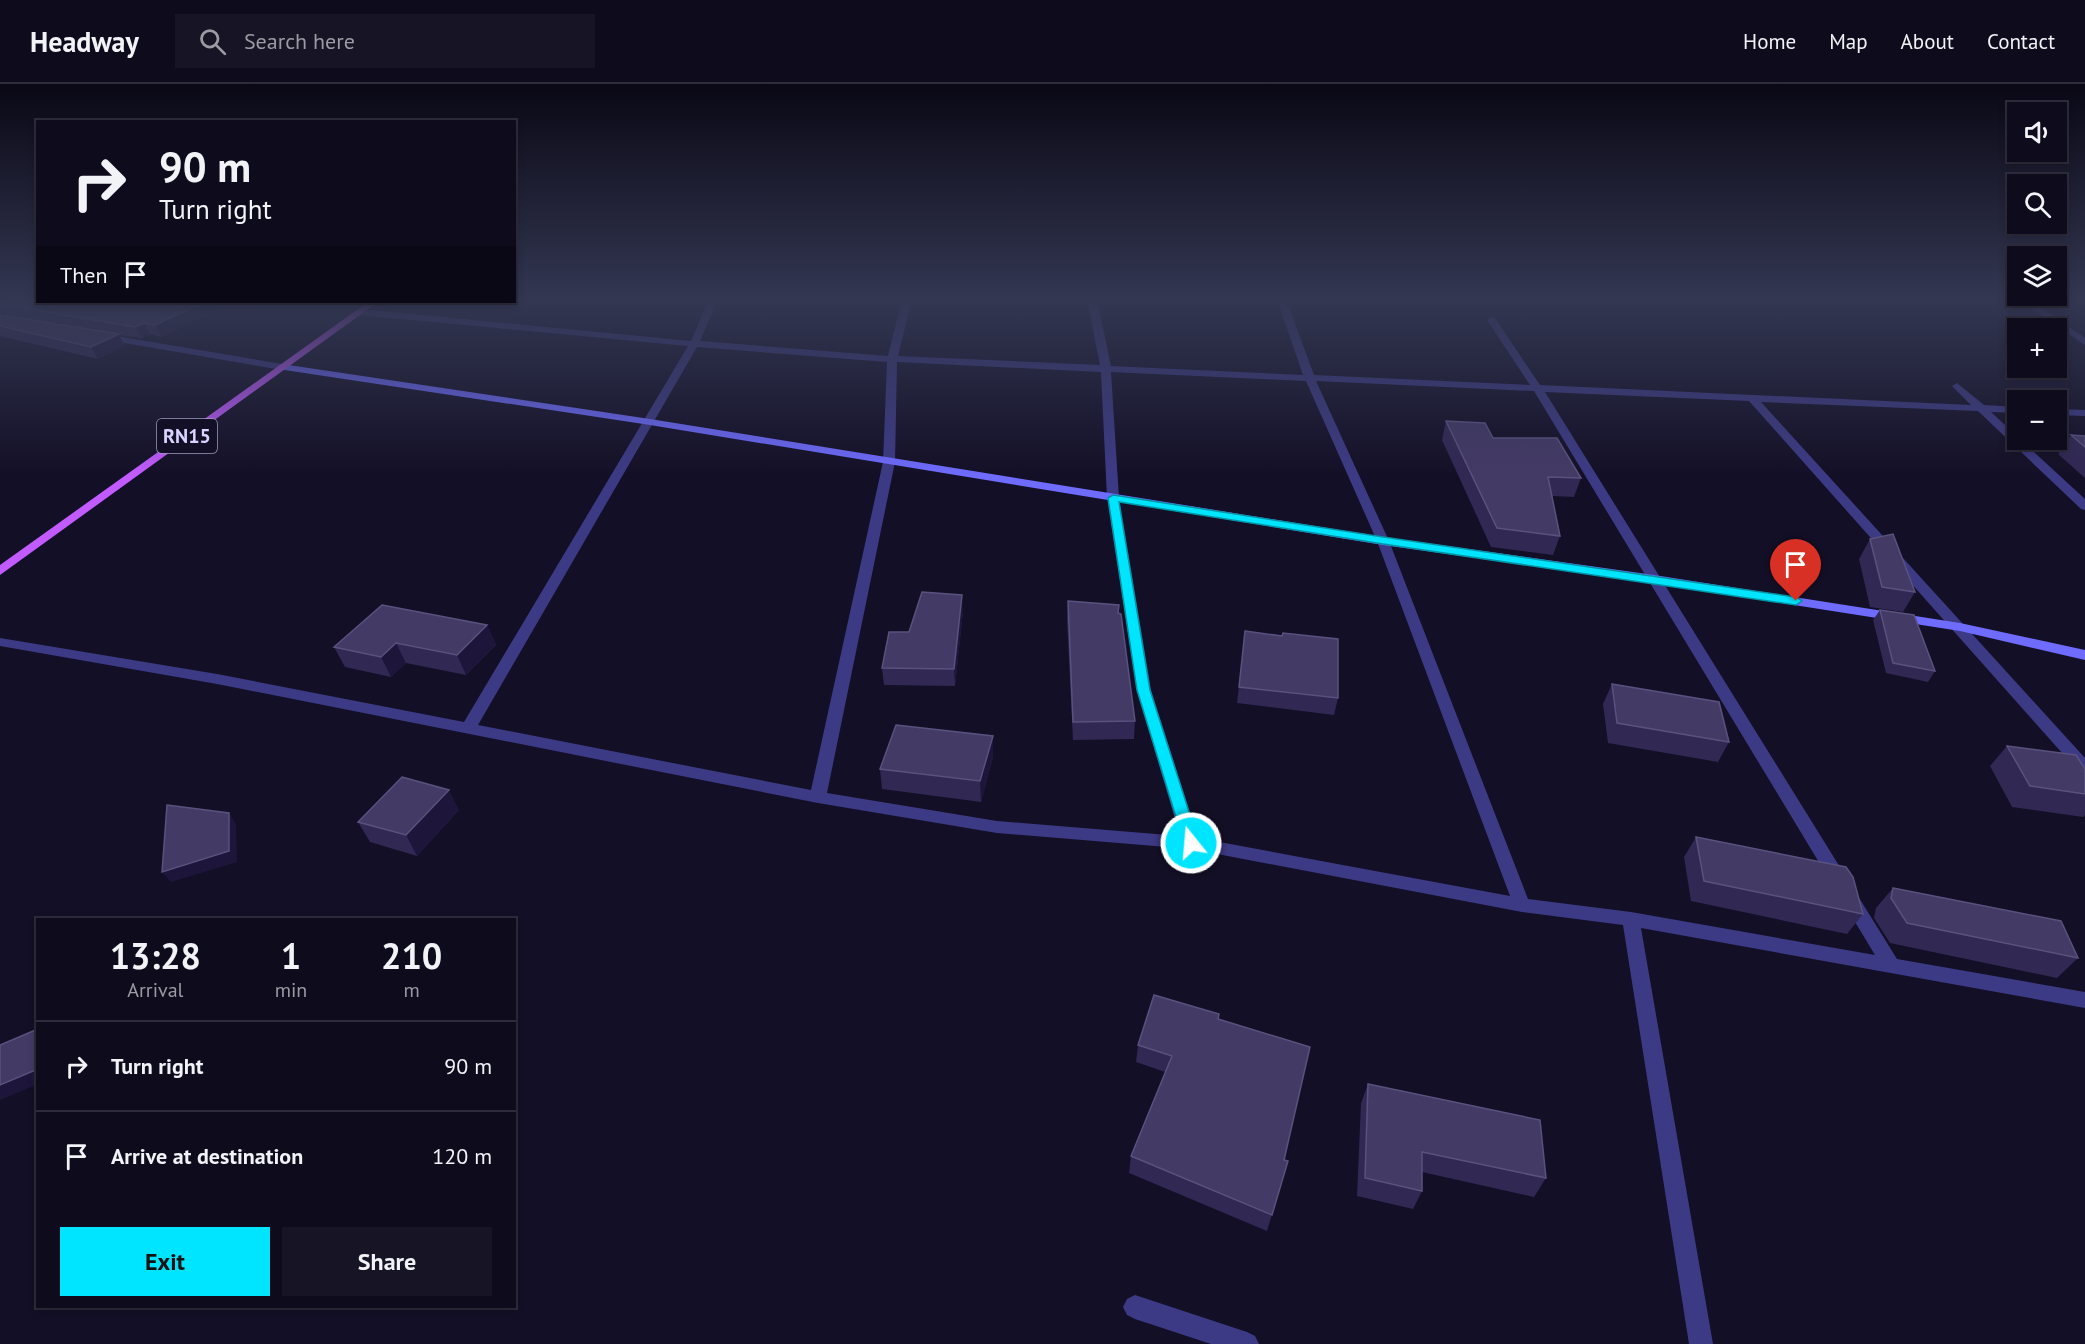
<!DOCTYPE html>
<meta charset="utf-8">
<style>
body{margin:0;font-family:"PT Sans",sans-serif;background:#171425;color:#f1f3f6;height:100vh;display:flex;flex-direction:column;font-size:22px;white-space:nowrap}
*{box-sizing:border-box;margin:0}
p{font-size:20px;color:#9b9ba3}
.icon{flex:none;width:33px;height:33px;fill:none;stroke:currentColor;stroke-width:2;stroke-linecap:round;stroke-linejoin:round}
.map{position:relative;flex:1;overflow:hidden}
.sheet{position:absolute;left:36px;top:834px;width:480px;height:390px;display:flex;flex-direction:column;background:#0e0b1c;border-radius:0px;box-shadow:0 3px 9px #0003,0 0 0 2px #2e2b3b}
.sheet>*{flex:none}
.banner{position:absolute;left:36px;top:36px;width:480px;height:183px;border-radius:0px;box-shadow:0 3px 9px #0003,0 0 0 2px #2e2b3b;background:#0e0b1c;color:#f1f3f6;overflow:hidden}
.controls{position:absolute;left:2007px;top:18px;display:grid;gap:12px}
.controls a{display:grid;place-items:center;width:60px;height:60px;border-radius:0px;background:#0e0b1c;box-shadow:0 3px 9px #0003,0 0 0 2px #2e2b3b;font-size:30px}
.pin{position:absolute;display:grid;place-items:center;width:51px;height:51px;color:#fff;margin:-62px -26px;border-radius:50% 50% 50% 0;rotate:-45deg;box-shadow:0 0 6px #0007}
.pin .icon{rotate:45deg}
.me{position:absolute;width:66px;margin:-33px;rotate:343deg;stroke-linejoin:round;filter:drop-shadow(0 0 4px #0008)}
.turn{display:flex;align-items:center;gap:21px;height:126px;padding:0 24px;font-size:27px}
.turn .icon{width:78px;height:78px;stroke-width:2.5}
.turn b{display:block;font-size:42px;line-height:51px}
.then{display:flex;align-items:center;height:57px;padding:0 24px;background:#0003;gap:12px;font-size:22px}
.eta{display:flex;justify-content:space-evenly;align-items:center;height:102px;text-align:center}
.eta b{font-size:36px;font-weight:700;line-height:42px}
.button{display:flex;gap:12px;margin-top:auto;padding:12px 24px}
.button a{flex:1;height:69px;border-radius:0px;background:#00e5ff;color:#111;font-size:24px;font-weight:700;line-height:69px;text-align:center}
.button a+a{background:#171425;color:#f1f3f6}
ul{padding:0;list-style:none}
li{display:flex;align-items:center;gap:18px;height:90px;padding:0 24px;border-top:2px solid #2e2b3b}
li div{flex:1}
li b{display:block;font-size:22px}
li em{font-style:normal}
header{display:flex;align-items:center;gap:36px;box-sizing:border-box;height:84px;padding:0 30px;background:#0e0b1c;border-bottom:2px solid #2e2b3b}
header strong{font-size:28px}
nav{display:flex;gap:33px;margin-inline-start:auto;font-size:21px}
.search{width:420px;height:54px;background:#171425;display:flex;align-items:center;gap:15px;box-sizing:border-box;padding:0 21px;border-radius:0px;color:#9b9ba3;font-size:22px}
.map>svg:first-child{display:block}
.lines{fill:none;stroke-linecap:round;stroke-linejoin:round}
.street{fill:#3d3a85;fill-rule:evenodd}
.secondary{fill:#6f6bff;fill-rule:evenodd}
.primary{fill:#c25bff;fill-rule:evenodd}
.wall{fill:#312854}
.shaded-wall{fill:#1d163a}
.building{fill:#433a66;stroke:#5a527e;stroke-width:1.5}
.route{fill:#00e5ff;stroke:#0095a6;stroke-width:1.5}
.labels{text-anchor:middle;stroke-width:5;stroke-linejoin:round;paint-order:stroke}
.shield{fill:#130f26;stroke:#9e99be;stroke-width:1.5}
.shield-label{font-size:20px;font-weight:bold;fill:#d9d4ff}
</style>
<header>
<strong>Headway</strong>
<div class="search"><svg class="icon" aria-label="search" viewBox="0 0 24 24"><circle cx="10" cy="10" r="6"/><path d="M15 15l6 6"/></svg>Search here</div>
<nav><a>Home</a><a>Map</a><a>About</a><a>Contact</a></nav>
</header>
<div class="map">
<svg width="2085" height="1260" viewBox="0 0 2085 1260">
<rect width="100%" height="100%" fill="#130f26"/>
<g class="lines">
<path class="street" d="M709,215H718L700,257L888,272L902,215H912L898,272L1100,281L1087,215H1097L1111,282L1303,291L1277,215H1286L1314,291L1530,301L1487,236L1492,233L1495,234L1540,301L1971,321L1952,302L1957,299L1984,321L2018,323V329L1991,328L2018,353V356H2021L2085,415V426L2081,425L1978,327L1761,318L2085,674V690L2079,688L1749,317L1545,308L1897,875L2085,908V924L1641,844L1713,1260H1689L1623,841L1522,828L1191,765L997,749L818,719L217,600L0,562V554L217,590L464,638L688,262L360,231L355,228L360,225L691,257ZM697,263L887,278L883,378L811,706L478,641ZM897,278L1101,288L1107,414L1137,606L1180,752L997,737L827,709L895,378ZM1111,288L1306,297L1377,457L1510,812L1198,754L1151,606L1119,414ZM1316,297L1534,307L1875,871L1631,828L1528,815L1389,457Z
M2018,215H2029L2085,254V261Z
M104,250L282,280L287,283L282,286L101,255V251Z
M2056,325L2085,326V332L2056,331Z
M1135,1211L1247,1248L1255,1252L1259,1260H1211L1135,1235L1127,1231L1123,1223L1127,1215Z"/>
<path class="secondary" d="M282,280L650,335L1383,453L1654,491L1960,539L2085,566V576L1960,547L1654,499L1383,461L650,341L278,285L277,283Z"/>
<path class="primary" d="M368,218H378L0,491V481Z"/>
</g>
<path class="wall" d="M0,215L233,218L162,253L150,250L142,254L119,251L125,262L98,275L0,252Z
M1446,337L1493,354L1581,394L1574,413L1552,412L1560,452L1553,471L1491,463L1442,356Z
M2071,351L2085,352V394L2058,370Z
M1870,455L1915,508L1903,528L1870,523L1859,475Z
M1068,517L1119,521V530L1135,637L1134,655L1073,656L1067,535Z
M1880,526L1935,587L1928,598L1886,589L1873,536Z
M963,527L955,602L884,601L882,584L909,548Z
M487,541L496,561L466,591L406,579L391,593L345,583L334,563Z
M1245,547L1338,614L1334,631L1237,619Z
M1612,600L1729,658L1718,678L1608,659L1603,620Z
M993,652V673L981,718L882,705L880,685Z
M2007,662L2085,685V731L2083,733L2012,723L1990,682Z
M459,726L417,772L370,758L358,738Z
M1696,753L1863,830L1847,850L1691,817L1684,773Z
M1893,804L2078,874L2057,894L1890,859L1874,834L1876,824Z
M1218,935L1284,1076L1288,1077L1267,1147L1129,1089L1131,1072L1165,988L1136,978L1138,961Z
M1368,1000L1546,1094L1534,1113L1422,1088V1107L1413,1125L1357,1112L1361,1019Z"/>
<path class="shaded-wall" d="M204,218H233L162,253L155,241Z
M144,239L150,250L142,254L135,243Z
M119,250L125,262L98,275L91,263Z
M962,511L963,527L955,602L954,585Z
M487,541L496,561L466,591L457,571Z
M396,559L406,579L391,593L381,573Z
M993,652V673L981,718L980,697Z
M449,706L459,726L417,772L406,751Z
M229,729L236,740L237,778L171,798L162,788Z
M38,985V1000L0,1016V1001Z"/>
<path class="building" d="M0,215H38V218H204L155,241L144,239L135,243L0,220Z
M0,231L119,250L91,263L0,242Z
M1446,337L1485,339L1493,354H1557L1581,394L1548,393L1560,452L1497,444Z
M2071,351L2085,352V363Z
M1893,450L1915,508L1882,503L1870,455Z
M922,508L962,511L954,585L882,584L889,548H909Z
M1068,517L1119,521L1118,529L1121,530L1135,637L1073,638Z
M382,521L487,541L457,571L396,559L381,573L334,563Z
M1880,526L1914,531L1935,587L1893,579Z
M1245,547L1282,552L1283,549L1338,555V614L1239,603Z
M1612,600L1719,618L1729,658L1617,639Z
M896,641L993,652L980,697L880,685Z
M2007,662L2076,671L2085,685V710L2030,702Z
M402,693L449,706L406,751L358,738Z
M167,721L229,729V767L162,788Z
M1696,753L1846,783L1853,793L1863,830L1704,797Z
M1893,804L2061,837L2078,874L1907,839L1891,814Z
M1154,911L1219,930L1218,935L1310,963L1284,1076L1288,1077L1272,1131L1131,1072L1172,972L1138,961Z
M38,945V985L0,1001V961Z
M1368,1000L1540,1036L1546,1094L1422,1068V1107L1365,1094Z"/>
<linearGradient id="sky" x2="0" y2="1"><stop stop-color="#0a0815"/><stop offset="0.55" stop-color="#333752"/><stop offset="1" stop-color="#333752" stop-opacity="0"/></linearGradient>
<rect width="2085" height="392" fill="url(#sky)"/>
<path class="route" d="M1113,411L1383,453L1796,513L1802,517L1796,521L1383,460L1119,418L1150,606L1199,759L1197,764H1186L1184,759L1137,606L1108,414Z"/>
<g class="labels">
<rect class="shield" x="157" y="335" width="60" height="34" rx="4.5"/>
<g class="shield-label">
<text x="187" y="359">RN15</text>
</g>
</g>
</svg>
<div class="controls">
<a><svg class="icon" aria-label="sound" viewBox="0 0 24 24"><path d="M4 9h4l5-4v14l-5-4H4zM17 9q2 3 0 6"/></svg></a>
<a><svg class="icon" aria-label="search" viewBox="0 0 24 24"><circle cx="10" cy="10" r="6"/><path d="M15 15l6 6"/></svg></a>
<a><svg class="icon" aria-label="layers" viewBox="0 0 24 24"><path d="M12 4l9 5-9 5-9-5zM3 14l9 5 9-5"/></svg></a>
<a>+</a>
<a>−</a>
</div>
<div class="pin" style="left:1796px;top:517px;background:#d93025"><svg class="icon" aria-label="arrive" viewBox="0 0 24 24"><path d="M6 21V4h12l-3 4 3 4H6"/></svg></div>
<svg class="me" style="left:1191px;top:759px" viewBox="-20 -20 40 40"><circle r="17" fill="#00e5ff" stroke="#fff" stroke-width="3"/><path d="M0-11L8 9 0 5-8 9z" fill="#fff"/></svg>
<div class="banner">
<div class="turn"><svg class="icon" aria-label="right" viewBox="0 0 24 24"><path d="M7 20v-9h11M14 6l5 5-5 5"/></svg><div><b>90 m</b>Turn right</div></div>
<div class="then">Then<svg class="icon" aria-label="arrive" viewBox="0 0 24 24"><path d="M6 21V4h12l-3 4 3 4H6"/></svg></div>
</div>
<section class="sheet">
<div class="eta">
<div><b>13:28</b><p>Arrival</p></div>
<div><b>1</b><p>min</p></div>
<div><b>210</b><p>m</p></div>
</div>
<ul>
<li><svg class="icon" aria-label="right" viewBox="0 0 24 24"><path d="M7 20v-9h11M14 6l5 5-5 5"/></svg><div><b>Turn right</b></div><em>90 m</em></li>
<li><svg class="icon" aria-label="arrive" viewBox="0 0 24 24"><path d="M6 21V4h12l-3 4 3 4H6"/></svg><div><b>Arrive at destination</b></div><em>120 m</em></li>
</ul>
<div class="button"><a>Exit</a><a>Share</a></div>
</section>
</div>
